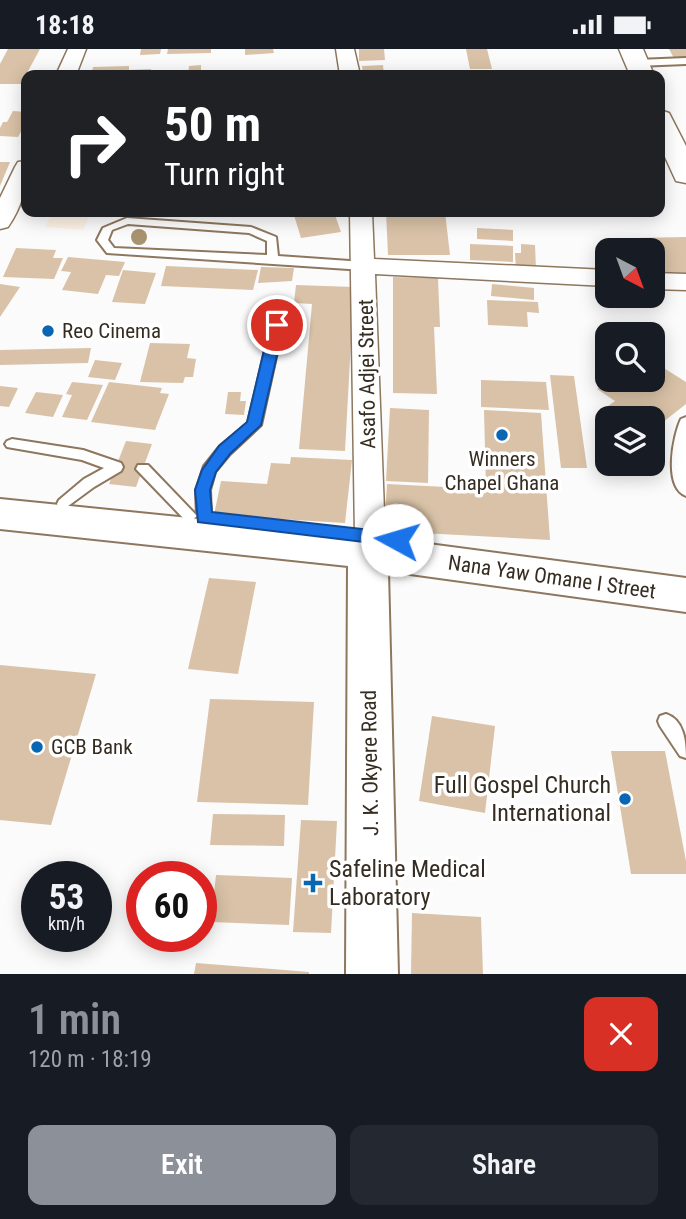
<!DOCTYPE html>
<meta charset="utf-8">
<style>
body{margin:0;font-family:"Roboto Condensed",sans-serif;background:#242831;color:#f1f3f6;height:100vh;display:flex;flex-direction:column;font-size:26px;white-space:nowrap}
*{box-sizing:border-box;margin:0}
p{font-size:23px;color:#9ea1a6}
.icon{flex:none;width:38px;height:38px;fill:none;stroke:currentColor;stroke-width:2;stroke-linecap:round;stroke-linejoin:round}
.map{position:relative;height:925px;overflow:hidden}
.panel{display:flex;flex-direction:column;background:#171b24;flex:1}
.panel>*{flex:none}
.banner{position:absolute;left:21px;top:21px;width:644px;height:147px;border-radius:14px;box-shadow:0 4px 18px #0003;background:#202124;color:#fff;overflow:hidden}
.needle{width:46px;rotate:139deg}
.tools{position:absolute;left:595px;top:189px;display:grid;gap:14px}
.tools a{display:grid;place-items:center;width:70px;height:70px;border-radius:14px;background:#171b24;box-shadow:0 4px 18px #0003;font-size:35px}
.speed{position:absolute;left:21px;top:812px;display:flex;gap:14px;font-size:35px;font-weight:700;text-align:center}
.speed>*{display:grid;place-content:center;width:91px;height:91px;border-radius:50%;background:#171b24;box-shadow:0 4px 18px #0003;line-height:1}
.speed small{font-size:18px;font-weight:400}
.speed .limit{border:10px solid #d22;background:#fff;color:#111}
.pin{position:absolute;display:grid;place-items:center;width:60px;height:60px;color:#fff;margin:-30px;border:4px solid #fff;border-radius:50%;box-shadow:0 2px 7px #0007}
.me{position:absolute;width:77px;margin:-38px;rotate:276deg;stroke-linejoin:round;filter:drop-shadow(0 0 5px #0008)}
.turn{display:flex;align-items:center;gap:24px;height:147px;padding:0 28px;font-size:32px}
.turn .icon{width:91px;height:91px;stroke-width:2.5}
.turn b{display:block;font-size:49px;line-height:60px}
.round{display:grid;place-items:center;flex:none;width:74px;height:74px;border-radius:14px;background:#242831}
.head{display:flex;align-items:center;justify-content:space-between;height:119px;padding:0 28px}
h1{font-size:42px;font-weight:600;line-height:52px;color:#8c9099}
.action{display:flex;gap:14px;margin-top:auto;padding:14px 28px}
.action a{flex:1;height:80px;border-radius:14px;background:#8c9099;color:#fff;font-size:28px;font-weight:600;line-height:80px;text-align:center}
.action a+a{background:#242831;color:#f1f3f6}
.status{display:flex;justify-content:space-between;align-items:center;height:49px;padding:0 35px;background:#171b24;direction:ltr}
.status svg{height:19px;fill:currentColor}
.map>svg:first-child{display:block}
.built{fill:#fef2e5}
.building{fill:#d9c2a7}
.lines{fill:none;stroke-linecap:round;stroke-linejoin:round}
.service-casing{stroke:#8d775e;stroke-width:4}
.minor-casing{stroke:#8d775e;stroke-width:3}
.tertiary-casing{stroke:#8d775e;stroke-width:3}
.primary-casing{stroke:#8d775e;stroke-width:4}
.service{fill:#fff;fill-rule:evenodd}
.minor{fill:#fff;fill-rule:evenodd}
.tertiary{fill:#fff;fill-rule:evenodd}
.primary{fill:#fff;fill-rule:evenodd}
.tree{fill:#a89371}
.route{fill:#1a73e8;stroke:#114b97;stroke-width:2}
.poi-dot{fill:#0866b3;stroke:#fff;stroke-width:2.5}
.labels{text-anchor:middle;stroke-width:7;stroke-linejoin:round;paint-order:stroke}
.poi-label{font-size:21px;fill:#362d22;stroke:#fff;text-anchor:start}
.street-label{font-size:21px;fill:#362d22;stroke:#fff}
.near-poi-label{font-size:24px;fill:#362d22;stroke:#fff;text-anchor:end}
</style>
<div class="status"><b>18:18</b><svg viewBox="0 0 49 12"><path d="M0 12V9h3v3zM5 12V6h3v6zM10 12V3h3v9zM15 12V0h3v12zM26 1h20v11H26zM47 4h2v5h-2z"/></svg></div>
<div class="map">
<svg width="686" height="925" viewBox="0 0 686 925">
<rect width="100%" height="100%" fill="#fbfbfb"/>
<path class="built" d="M53,163H91L83,181L45,178Z"/>
<path class="building" d="M8,0H40L26,26V35H0V15Z
M141,0H161L160,5L140,6Z
M168,0H211V4L167,5Z
M245,0H273L274,4L245,6Z
M359,0H384L385,11L359,12Z
M466,0H487L492,20H470Z
M669,0H686V11H675Z
M201,16V26H188L189,17Z
M383,16L384,26H363L362,17Z
M129,17V21L151,20L150,26H76V23H92L93,18Z
M313,22L314,26H218V24Z
M13,62L26,63V74L18,88L0,87V79L3,73H7Z
M0,113H10L0,137Z
M293,163H334L341,183L301,189Z
M386,163H445L450,206H388Z
M477,179L513,181V192L477,190Z
M686,188V224L653,225V201H639L635,189Z
M470,195L513,197V213L470,211Z
M521,195L535,196L536,221L516,220L515,204H521Z
M16,199L56,201L53,209H63L54,230L3,228Z
M68,208L125,213L119,227L106,226L98,245L62,241L71,223L61,222Z
M166,217L258,221L253,241L161,237Z
M261,218L294,219L292,232L258,234Z
M123,221L156,224L145,255L112,253Z
M393,228L438,229L440,278H434L437,345L393,344Z
M0,235L20,238L0,268Z
M492,235L534,239V251L491,247Z
M296,236L354,238L345,402L299,400L312,255L294,254Z
M487,251L538,253L539,264L527,263L528,278L488,276Z
M150,294L190,295L187,309L196,310L193,328H185L183,334L140,333Z
M91,299L88,314L0,316V301Z
M95,311L122,314L115,331L88,328Z
M659,316L686,333V355L658,377L653,374V369H645L637,364L630,369H618L604,360L615,352L597,340L609,331H620L630,337L639,331H653V320Z
M550,326L574,327L587,419H561Z
M481,331L546,333L549,361L481,358Z
M72,333L103,336L87,371L62,368L72,346L66,345Z
M109,333L162,339L160,344L169,345L155,381L91,373Z
M0,337L18,339L9,358L0,357Z
M36,343L63,346L53,368L25,364Z
M228,343H241L240,352H246L244,366L225,365Z
M390,359L429,361L428,434L386,432Z
M484,361L541,364L550,491L384,482L387,435L486,440Z
M126,392L152,395L136,438L109,435Z
M291,408L352,411L345,474L214,466L221,432L267,435L271,414L290,415Z
M209,529L256,533L238,625L188,620Z
M0,616L96,625L51,776L0,771Z
M210,650L314,653L308,756L197,753Z
M432,667L495,677L485,764L419,752Z
M611,702H665L686,812V825H631Z
M213,765L285,766L284,797L210,796Z
M301,771L337,772L331,884L293,883Z
M216,826L292,829L289,876L211,873Z
M412,864L481,868L483,925H411Z
M196,914L309,923V925H194Z"/>
<g class="lines">
<g class="service-casing">
<path id="service" d="M686,9V15L637,17L632,14L637,11Z
M127,169L251,178L276,188L278,207L364,213L370,217L364,221L107,204L97,191L103,179ZM128,175L249,184L267,192V206L114,199L108,191L112,181Z
M277,272L283,276L261,376L230,405L215,423L210,441L211,469L209,473H199L197,467L190,473L185,471L136,420L138,416H148L197,467L196,441L204,417L220,397L248,374L271,276Z
M686,368V447C663,438 673,387 681,370Z
M12,390L83,401L121,414L123,418L121,422L94,438L64,460L59,459L57,455L59,451L84,430L104,419L82,411L7,398L5,395L7,392Z
M666,665C684,671 686,692 686,709L680,707L660,677L658,672L660,667Z"/>
</g>
<g class="minor-casing">
<path id="minor" d="M68,0H86L76,26H56Z
M336,0H354L360,26H340Z
M26,112C27,137 23,156 8,178L0,180V149L15,118L18,113Z
M350,163H372L374,210L607,221V237L375,225L385,488L381,497L370,500L359,497L355,488Z
M653,224L686,225V241L653,240Z"/>
</g>
<g class="tertiary-casing">
<path id="tertiary" d="M619,0H643L654,26H630Z
M660,61L669,64L686,97V134L676,132L660,97Z"/>
</g>
<g class="primary-casing">
<path id="primary" d="M0,450L368,487L686,529V563L388,522L398,925H346L348,517L0,480Z"/>
</g>
<use href="#service" class="service"/>
<use href="#minor" class="minor"/>
<use href="#tertiary" class="tertiary"/>
<use href="#primary" class="primary"/>
</g>
<circle class="tree" cx="139" cy="188" r="8"/>
<path class="route" d="M277,272L284,276L261,376L230,405L216,423L210,441L212,463L397,484L402,486L405,491L402,495L397,497L198,473L195,441L202,421L219,397L247,373L270,276Z"/>
<g class="poi-dot">
<circle cx="48" cy="282" r="7"/>
<circle cx="502" cy="386" r="7"/>
<circle cx="37" cy="698" r="7"/>
<circle cx="625" cy="750" r="7"/>
<path d="M309.5 823.5h7v7h7v7h-7v7h-7v-7h-7v-7h7z"/>
</g>
<g class="labels">
<g class="poi-label">
<text x="62" y="289">Reo Cinema</text>
<text x="502" y="417" text-anchor="middle">Winners<tspan x="502" dy="24">Chapel Ghana</tspan></text>
<text x="51" y="705">GCB Bank</text>
</g>
<g class="street-label">
<text transform="translate(367 325) rotate(-91)" y="7">Asafo Adjei Street</text>
<text transform="translate(552 528) rotate(8)" y="7">Nana Yaw Omane I Street</text>
<text transform="translate(370 714) rotate(-91)" y="7">J. K. Okyere Road</text>
</g>
<g class="near-poi-label">
<text x="611" y="744">Full Gospel Church<tspan x="611" dy="28">International</tspan></text>
<text x="329" y="828" text-anchor="start">Safeline Medical<tspan x="329" dy="28">Laboratory</tspan></text>
</g>
</g>
</svg>
<div class="tools">
<a><svg class="needle" viewBox="-14 -14 28 28"><path d="M0-13l5 13h-10z" fill="#e53935"/><path d="M0 13l5-13h-10z" fill="#9ea1a6"/></svg></a>
<a><svg class="icon" aria-label="search" viewBox="0 0 24 24"><circle cx="10" cy="10" r="6"/><path d="M15 15l6 6"/></svg></a>
<a><svg class="icon" aria-label="layers" viewBox="0 0 24 24"><path d="M12 4l9 5-9 5-9-5zM3 14l9 5 9-5"/></svg></a>
</div>
<div class="speed"><div>53<small>km/h</small></div><div class="limit">60</div></div>
<div class="pin" style="left:277px;top:276px;background:#d93025"><svg class="icon" aria-label="arrive" viewBox="0 0 24 24"><path d="M6 21V4h12l-3 4 3 4H6"/></svg></div>
<svg class="me" style="left:397px;top:491px" viewBox="-20 -20 40 40"><circle r="19" fill="#fff"/><path d="M0-13L10 11 0 6-10 11z" fill="#1a73e8"/></svg>
<div class="banner">
<div class="turn"><svg class="icon" aria-label="right" viewBox="0 0 24 24"><path d="M7 20v-9h11M14 6l5 5-5 5"/></svg><div><b>50 m</b>Turn right</div></div>
</div>
</div>
<section class="panel">
<div class="head"><div><h1>1 min</h1><p>120 m · 18:19</p></div><a class="round" style="background:#d93025;color:#fff"><svg class="icon" aria-label="close" viewBox="0 0 24 24"><path d="M6 6l12 12M18 6L6 18"/></svg></a></div>
<div class="action"><a>Exit</a><a>Share</a></div>
</section>
